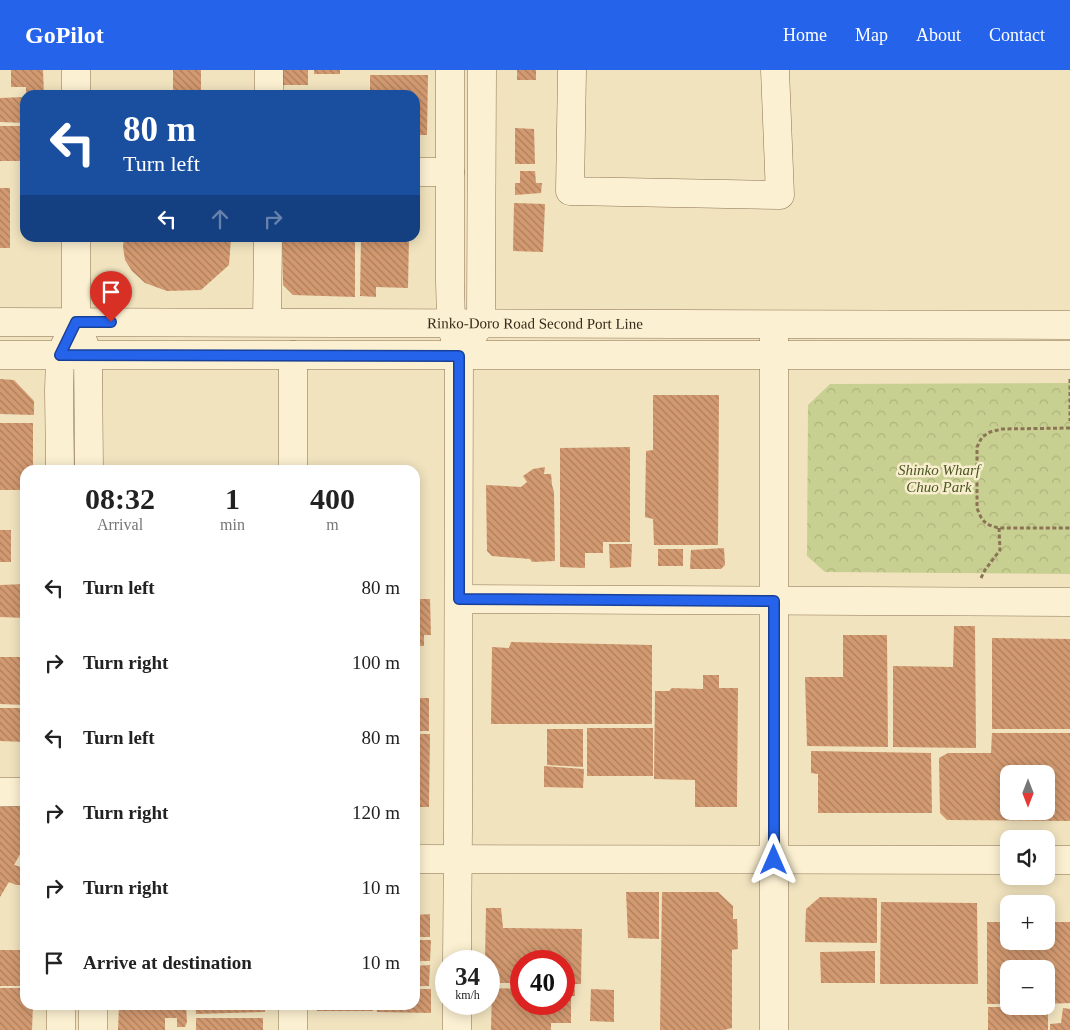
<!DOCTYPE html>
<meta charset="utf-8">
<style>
body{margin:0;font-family:Georgia,serif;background:#f6f6f6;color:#222;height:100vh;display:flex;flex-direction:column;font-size:19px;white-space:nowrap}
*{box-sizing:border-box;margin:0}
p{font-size:16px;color:#767676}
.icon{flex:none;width:28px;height:28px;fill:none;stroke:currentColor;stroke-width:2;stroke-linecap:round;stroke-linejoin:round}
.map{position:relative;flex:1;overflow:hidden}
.details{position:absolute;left:20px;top:395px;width:400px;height:545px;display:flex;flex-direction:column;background:#fff;border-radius:15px;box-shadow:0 2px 12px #0003}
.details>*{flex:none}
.top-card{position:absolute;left:20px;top:20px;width:400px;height:152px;border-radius:15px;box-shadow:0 2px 12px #0003;background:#1a4fa0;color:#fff;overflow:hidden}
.needle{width:32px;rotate:180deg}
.fabs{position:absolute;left:1000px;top:695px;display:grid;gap:10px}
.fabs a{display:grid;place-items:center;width:55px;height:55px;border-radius:10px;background:#fff;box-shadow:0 2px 12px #0003;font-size:25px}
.speed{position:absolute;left:435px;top:880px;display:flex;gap:10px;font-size:25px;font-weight:700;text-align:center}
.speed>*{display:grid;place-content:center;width:65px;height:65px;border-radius:50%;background:#fff;box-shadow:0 2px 12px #0003;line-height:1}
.speed small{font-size:12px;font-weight:400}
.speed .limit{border:8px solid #d22;background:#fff;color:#111}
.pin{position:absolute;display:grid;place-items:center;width:42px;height:42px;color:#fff;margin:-51px -21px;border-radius:50% 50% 50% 0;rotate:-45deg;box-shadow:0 0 5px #0007}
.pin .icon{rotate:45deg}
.me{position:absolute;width:55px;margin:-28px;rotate:0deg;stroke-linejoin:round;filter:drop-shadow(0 0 4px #0008)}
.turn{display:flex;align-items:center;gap:18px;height:105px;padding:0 20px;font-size:22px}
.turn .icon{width:65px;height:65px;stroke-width:2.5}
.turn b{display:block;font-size:35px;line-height:42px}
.lanes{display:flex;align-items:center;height:48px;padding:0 20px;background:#0003;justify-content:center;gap:25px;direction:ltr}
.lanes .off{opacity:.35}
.eta{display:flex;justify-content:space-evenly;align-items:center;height:85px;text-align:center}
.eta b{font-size:30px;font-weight:700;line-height:35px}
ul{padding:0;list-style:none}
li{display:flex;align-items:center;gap:15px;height:75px;padding:0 20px}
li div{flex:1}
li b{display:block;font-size:19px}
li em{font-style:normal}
header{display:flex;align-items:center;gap:30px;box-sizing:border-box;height:70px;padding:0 25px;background:#2563eb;color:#fff}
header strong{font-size:24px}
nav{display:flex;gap:28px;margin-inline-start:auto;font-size:18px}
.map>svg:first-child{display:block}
.forest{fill:url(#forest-crowns)}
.building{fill:url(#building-back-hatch);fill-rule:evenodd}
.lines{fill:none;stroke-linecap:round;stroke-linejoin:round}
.minor-casing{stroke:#8b7355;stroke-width:29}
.path{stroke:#8b7355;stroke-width:3;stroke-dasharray:4 2.5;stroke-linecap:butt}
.minor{stroke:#fcf0d2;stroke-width:28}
.route-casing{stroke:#184099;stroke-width:12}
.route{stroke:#2563eb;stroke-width:9}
.labels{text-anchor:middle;stroke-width:5;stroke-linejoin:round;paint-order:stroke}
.street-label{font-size:15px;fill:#392a1b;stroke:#f8edce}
.park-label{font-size:15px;font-style:italic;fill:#495820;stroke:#f8edce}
</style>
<header>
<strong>GoPilot</strong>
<nav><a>Home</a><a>Map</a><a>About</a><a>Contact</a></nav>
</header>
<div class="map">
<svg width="1070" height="960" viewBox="0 0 1070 960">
<defs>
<pattern id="forest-crowns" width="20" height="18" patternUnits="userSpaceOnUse" patternTransform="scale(1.25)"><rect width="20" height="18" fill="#c8d091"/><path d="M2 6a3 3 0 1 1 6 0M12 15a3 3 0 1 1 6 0" fill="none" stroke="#adb37c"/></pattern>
<pattern id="building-back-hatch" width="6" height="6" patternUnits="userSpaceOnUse" patternTransform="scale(1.25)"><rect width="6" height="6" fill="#d39a71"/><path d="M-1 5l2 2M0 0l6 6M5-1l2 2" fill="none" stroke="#ac7e5c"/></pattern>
</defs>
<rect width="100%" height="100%" fill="#f1e3be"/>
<path class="forest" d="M1070,313V504L825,502L807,486L808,335L830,314Z"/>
<path class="building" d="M11,0H43L44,24H26V17H11Z
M173,0H201V23L173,22Z
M283,0H308V15H283Z
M314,0H340V4H314Z
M517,0H536V10H517Z
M370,5H428L427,65H415V25H370Z
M283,22H309L308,25H282Z
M25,27V53L0,52V28Z
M0,56H25V91H0Z
M515,58L534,59L535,94H515Z
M520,101H535L536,113H542L541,123L515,125V113H520Z
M0,118H10V178H0Z
M514,133L545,134L543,182L513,181Z
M124,168H231L229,195L201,220L167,221L145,213L132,201L125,190L123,177Z
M282,168H355V227L293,225L283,215Z
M361,168H409L408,218L376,217V227L360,226Z
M0,309L14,310L34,331V345L0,344Z
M653,325H719L718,475H654L653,449L645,447L646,381L653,380Z
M0,353H33V400H25V420H0Z
M630,377V472H603V483H585V498L560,497V378Z
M545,397L544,404H551L552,415L554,422L555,491L532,492L530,489L492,486L487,481L486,415L521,417L527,412L523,406L533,399Z
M0,460H11V492H0Z
M609,474H632L631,497L610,498Z
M724,478L725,495L721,499H690L691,480Z
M658,479H683V496H658Z
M25,514V548L0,547V515Z
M415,529H430L431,565H424V576H419V626H415Z
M954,556H975L976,678L893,677V596L953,597Z
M843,565H887L888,677L807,676L805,607H843Z
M992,568L1070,569V659H992Z
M511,572L652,575V654H491L492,577L509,578Z
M0,587H25V635L0,634Z
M703,605H719V618H738L737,737H695V710L654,709L655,621H669L672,618L703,619Z
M415,628H429V661H415Z
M0,638H25V672L0,671Z
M587,658H653V706H587Z
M547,659H583V697L547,695Z
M992,663H1070V751L947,750L940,743L939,688L948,683H991ZM1009,704H1046V741H1009Z
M415,664H430L429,737H415Z
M811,681L931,683L932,743H818V704L811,703Z
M544,696L584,699L583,718L544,717Z
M22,736L25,737V775L14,795L25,798V814L21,815H16L9,812L0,827V737Z
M626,822H659V869L628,868Z
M662,822H718L733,836V849H737L738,879L732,880V958L724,960H660Z
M820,827L877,828V873L805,872L806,839Z
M881,832L977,833L978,914H880Z
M486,838H501L503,858L582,859L581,914H564V891H521V913H489V891H485Z
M430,844V867H415V845Z
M987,852H1009V871H1046V852H1070V933L1046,934V899H1009V934H987Z
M415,870H431L430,891H415Z
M0,880H25V916H0Z
M875,881V913H821L820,882Z
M430,895L429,916H415V896Z
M0,918H25V935H33L32,960H0Z
M492,918L521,919V934H564V920H575V926H571V953H551V960H491Z
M415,919H431V943L377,942L376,935H415Z
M591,919L614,920V952L590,951Z
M119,935H186L187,952L185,957H177V948H165V960H118Z
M195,935H265V942L196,944Z
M317,935H373V941H317Z
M988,937H1048V960H988Z
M1063,938L1070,939V960H1050V954L1061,953Z
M196,948H263V960H196Z"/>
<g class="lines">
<g class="minor-casing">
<g id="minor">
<path d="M76,0V25"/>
<path d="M450,0V211L451,253L459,285L458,758L457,891"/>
<path d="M572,0L570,121L780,125L775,0"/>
<path d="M269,25V0"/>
<path d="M415,102H450"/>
<path d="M76,168V252L88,285L89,400"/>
<path id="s1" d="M0,252L1070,255"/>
<path d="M267,252L268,168"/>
<path d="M774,266V960"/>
<path d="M471,268L481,253L482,0"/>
<path d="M0,285H1070"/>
<path d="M293,285V400"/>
<path d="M60,400L59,321L60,285L68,269"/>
<path d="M459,529L1070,532"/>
<path d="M0,722H25"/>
<path d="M415,789L1009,790"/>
<path d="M1046,790H1070"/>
<path d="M61,935V960"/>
<path d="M93,935V960"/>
<path d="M293,935V960"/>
<path d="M457,960V934"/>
</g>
</g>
<path class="path" d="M1070,309V351
M1070,358L1002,359L990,362L982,367L977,377V438C982,452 986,455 999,458H1070
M981,508L985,500L1000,480L999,458"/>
<use href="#minor" class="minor"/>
</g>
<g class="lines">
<g class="route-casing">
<path id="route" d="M111,252H76L60,285L459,286V529L774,531V790"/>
</g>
<use href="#route" class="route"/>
</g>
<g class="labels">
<g class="street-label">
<text dy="5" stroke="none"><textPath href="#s1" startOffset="535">Rinko-Doro Road Second Port Line</textPath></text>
</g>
<g class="park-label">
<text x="939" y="405">Shinko Wharf<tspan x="939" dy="17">Chuo Park</tspan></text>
</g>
</g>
</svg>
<div class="fabs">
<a><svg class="needle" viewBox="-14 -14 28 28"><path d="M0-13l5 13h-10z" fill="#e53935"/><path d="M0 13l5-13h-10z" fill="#767676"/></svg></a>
<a><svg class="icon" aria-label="sound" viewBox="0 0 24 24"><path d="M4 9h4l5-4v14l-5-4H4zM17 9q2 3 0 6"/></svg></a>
<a>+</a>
<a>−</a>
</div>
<div class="speed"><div>34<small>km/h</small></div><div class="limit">40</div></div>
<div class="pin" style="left:111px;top:252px;background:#d93025"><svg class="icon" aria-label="arrive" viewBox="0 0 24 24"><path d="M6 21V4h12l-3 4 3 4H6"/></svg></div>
<svg class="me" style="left:774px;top:790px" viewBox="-20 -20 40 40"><path d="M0-17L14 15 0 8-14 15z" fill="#2563eb" stroke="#fff" stroke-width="4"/></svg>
<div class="top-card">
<div class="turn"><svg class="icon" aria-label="left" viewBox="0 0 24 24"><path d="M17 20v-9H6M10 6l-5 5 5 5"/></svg><div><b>80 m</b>Turn left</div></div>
<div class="lanes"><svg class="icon" aria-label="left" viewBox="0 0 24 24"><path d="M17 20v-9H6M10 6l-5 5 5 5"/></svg><svg class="icon off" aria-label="ahead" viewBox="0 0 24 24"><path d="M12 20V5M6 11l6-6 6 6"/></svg><svg class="icon off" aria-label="right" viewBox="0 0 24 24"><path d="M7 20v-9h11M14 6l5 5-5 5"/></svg></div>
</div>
<section class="details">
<div class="eta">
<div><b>08:32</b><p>Arrival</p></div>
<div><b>1</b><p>min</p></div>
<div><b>400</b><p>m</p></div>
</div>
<ul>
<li><svg class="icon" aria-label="left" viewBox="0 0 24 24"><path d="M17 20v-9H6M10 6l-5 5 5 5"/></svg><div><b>Turn left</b></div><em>80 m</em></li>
<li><svg class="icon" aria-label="right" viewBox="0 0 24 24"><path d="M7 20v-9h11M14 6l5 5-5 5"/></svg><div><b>Turn right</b></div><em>100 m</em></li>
<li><svg class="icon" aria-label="left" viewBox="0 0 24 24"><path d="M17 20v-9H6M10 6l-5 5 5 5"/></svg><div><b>Turn left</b></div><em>80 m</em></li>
<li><svg class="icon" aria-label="right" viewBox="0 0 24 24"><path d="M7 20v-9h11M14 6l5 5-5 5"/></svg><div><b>Turn right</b></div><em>120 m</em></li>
<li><svg class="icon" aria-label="right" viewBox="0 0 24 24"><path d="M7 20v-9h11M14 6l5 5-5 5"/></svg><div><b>Turn right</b></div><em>10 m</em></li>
<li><svg class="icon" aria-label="arrive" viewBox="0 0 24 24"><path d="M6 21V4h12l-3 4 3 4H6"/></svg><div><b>Arrive at destination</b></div><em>10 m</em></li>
</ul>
</section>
</div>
